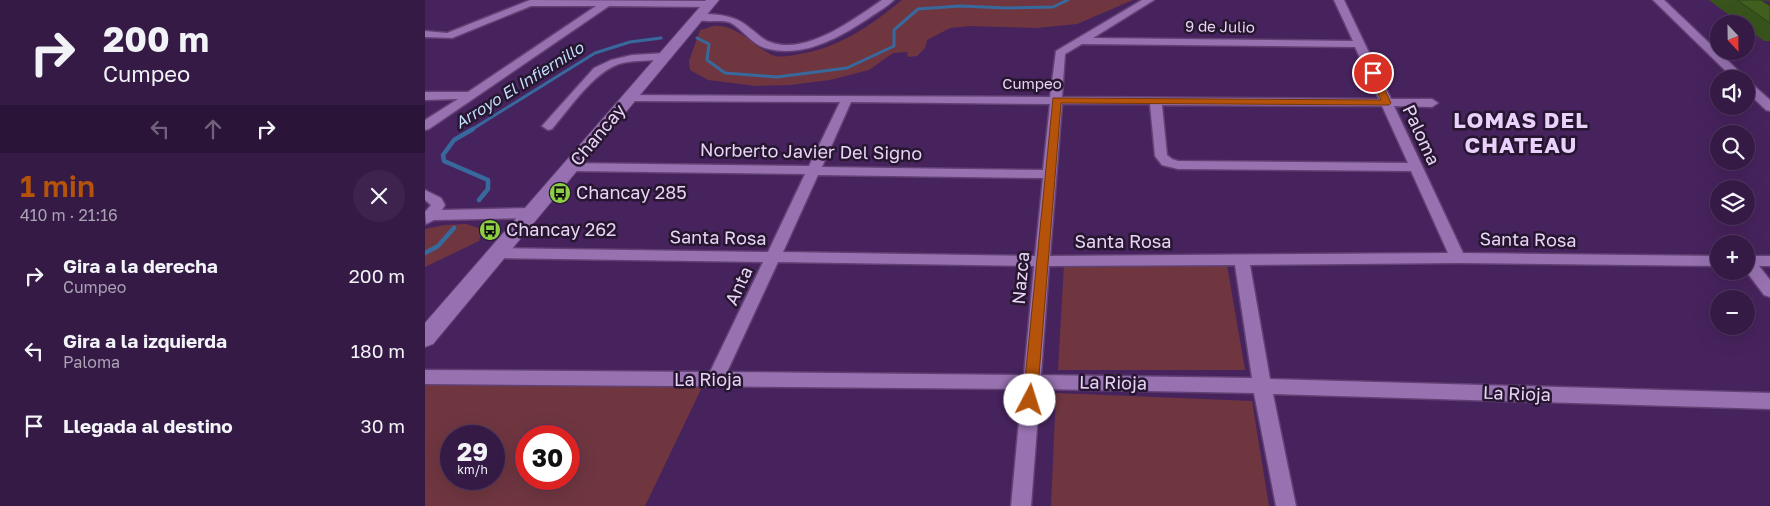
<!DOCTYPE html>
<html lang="es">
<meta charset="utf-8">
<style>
body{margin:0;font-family:"Golos Text",sans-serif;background:#3d234d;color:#f1f3f6;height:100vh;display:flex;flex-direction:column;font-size:19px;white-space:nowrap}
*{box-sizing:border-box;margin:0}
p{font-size:16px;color:#aaa1b3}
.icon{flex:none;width:28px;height:28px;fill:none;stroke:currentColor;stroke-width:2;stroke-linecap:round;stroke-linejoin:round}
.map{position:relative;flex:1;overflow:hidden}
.drawer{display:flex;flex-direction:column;background:#351a46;width:425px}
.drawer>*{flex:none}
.top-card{background:#351a46;color:#f1f3f6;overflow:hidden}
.needle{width:32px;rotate:158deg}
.controls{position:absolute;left:1285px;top:15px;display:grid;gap:10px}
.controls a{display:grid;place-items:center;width:45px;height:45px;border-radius:50%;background:#351a46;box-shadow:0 5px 20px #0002,0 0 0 1px #4f385f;font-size:25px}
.speed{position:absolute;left:15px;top:425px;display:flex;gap:10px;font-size:25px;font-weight:700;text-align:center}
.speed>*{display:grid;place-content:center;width:65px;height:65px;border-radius:50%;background:#351a46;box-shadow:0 5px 20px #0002,0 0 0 1px #4f385f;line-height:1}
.speed small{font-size:12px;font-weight:400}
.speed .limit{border:8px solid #d22;background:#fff;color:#111}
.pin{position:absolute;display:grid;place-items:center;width:42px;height:42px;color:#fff;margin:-21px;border:2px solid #fff;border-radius:50%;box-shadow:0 1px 5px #0007}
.me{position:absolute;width:55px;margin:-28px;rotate:5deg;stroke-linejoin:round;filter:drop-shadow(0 0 4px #0008)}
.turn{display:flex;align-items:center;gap:18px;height:105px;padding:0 20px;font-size:22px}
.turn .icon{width:65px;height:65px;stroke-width:2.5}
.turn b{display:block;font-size:35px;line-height:42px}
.lanes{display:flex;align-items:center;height:48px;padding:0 20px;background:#0003;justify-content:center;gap:25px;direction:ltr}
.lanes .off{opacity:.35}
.round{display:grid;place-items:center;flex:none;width:52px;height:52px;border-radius:26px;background:#3d234d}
.headline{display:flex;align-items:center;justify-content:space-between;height:85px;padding:0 20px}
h1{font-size:30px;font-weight:600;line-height:38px;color:#b45309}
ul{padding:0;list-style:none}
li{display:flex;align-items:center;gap:15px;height:75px;padding:0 20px}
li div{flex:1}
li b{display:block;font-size:19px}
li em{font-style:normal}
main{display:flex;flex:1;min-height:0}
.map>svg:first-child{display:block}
.green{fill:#6f3640;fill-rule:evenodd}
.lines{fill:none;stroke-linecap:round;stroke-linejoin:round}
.stream-far1{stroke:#37699d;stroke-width:3}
.stream{stroke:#37699d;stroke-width:4.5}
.minor-casing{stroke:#614073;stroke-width:3}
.major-casing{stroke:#614073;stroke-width:2}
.minor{fill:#9771b0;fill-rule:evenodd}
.major{fill:#9770b1;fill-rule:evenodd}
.wall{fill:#38531b}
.building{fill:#41601f;stroke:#2e4316}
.route{fill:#b45309;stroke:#753606}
.labels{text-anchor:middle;stroke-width:5;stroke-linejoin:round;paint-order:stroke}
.far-street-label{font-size:15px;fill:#e8d4f6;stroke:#261630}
.far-water-label{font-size:16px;font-style:italic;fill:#c2ddfc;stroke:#261630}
.street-label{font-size:18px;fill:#e8d4f6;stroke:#261630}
.poi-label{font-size:18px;fill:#e8d4f6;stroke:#261630;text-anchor:start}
.district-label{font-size:22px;font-weight:bold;letter-spacing:1px;fill:#e9d1fb;stroke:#261630}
</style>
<main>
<section class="drawer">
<div class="top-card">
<div class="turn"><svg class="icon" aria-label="right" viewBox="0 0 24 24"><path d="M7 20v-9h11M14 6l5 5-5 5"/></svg><div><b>200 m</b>Cumpeo</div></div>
<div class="lanes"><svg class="icon off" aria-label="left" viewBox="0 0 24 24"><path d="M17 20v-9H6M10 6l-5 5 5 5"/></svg><svg class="icon off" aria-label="ahead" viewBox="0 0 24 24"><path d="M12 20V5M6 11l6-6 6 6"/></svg><svg class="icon" aria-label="right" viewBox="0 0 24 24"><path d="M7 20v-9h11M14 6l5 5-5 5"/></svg></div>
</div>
<div class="headline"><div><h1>1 min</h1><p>410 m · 21:16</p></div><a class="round"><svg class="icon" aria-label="close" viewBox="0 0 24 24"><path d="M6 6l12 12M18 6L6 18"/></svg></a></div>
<ul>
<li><svg class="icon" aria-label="right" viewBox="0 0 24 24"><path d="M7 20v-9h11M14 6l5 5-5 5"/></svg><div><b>Gira a la derecha</b><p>Cumpeo</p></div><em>200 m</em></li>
<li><svg class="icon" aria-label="left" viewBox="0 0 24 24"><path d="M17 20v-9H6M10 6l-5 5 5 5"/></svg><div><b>Gira a la izquierda</b><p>Paloma</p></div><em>180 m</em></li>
<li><svg class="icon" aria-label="arrive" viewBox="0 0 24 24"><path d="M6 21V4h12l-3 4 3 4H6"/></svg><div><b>Llegada al destino</b></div><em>30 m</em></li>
</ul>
</section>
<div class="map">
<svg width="1345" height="506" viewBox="0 0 1345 506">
<rect width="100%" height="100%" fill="#47235d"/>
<path class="green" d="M477,0H708L652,24L612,28L545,26L525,28L502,40L500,48L492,56L483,57L482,52L468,53L444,70L405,80L365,85L331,86L283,80L265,70L264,61L275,30C281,29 288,25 294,26C314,27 330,47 347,55C356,58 365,56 374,54C415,48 446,25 477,0Z
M41,224L57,229L54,241L0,267V229L20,225Z
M639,265H802L820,370H633Z
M0,382L278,385L220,506H0ZM26,436H69V479H26ZM101,436H144V479H101Z
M631,393L827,401L844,506H626Z"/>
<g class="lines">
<path class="stream-far1" d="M272,38L284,44L282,60L300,73L352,77L422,68L469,46V30L493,9L535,6L581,8L628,7L643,0
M46,130L170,53L205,42L236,38"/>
<path class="stream" d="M48,129L29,140L18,155L19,161L63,180V189L54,200
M0,253L13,246L29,228"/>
<g class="minor-casing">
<path id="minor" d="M105,0L285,1L290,4L285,7L184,6L4,129L0,130V120L33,99L0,100V92H43L171,6H106L27,38L0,37V31L22,33Z
M457,0H469C462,7 452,12 444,18C414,38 377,59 340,48C327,44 318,30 306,23C295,18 278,25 269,17C273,13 277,14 283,14C300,15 313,17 326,29C332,33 338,40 345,42C381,56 429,19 457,0Z
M717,0H729L668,38L928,41L909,0H919L966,99H1007L1013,103L1007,107L969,106L1038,253L1294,256V266L1033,263L825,265L845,379L1345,393V409L848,394L871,506H851L829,393L615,389L606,506H586L597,389L0,384V370L285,372L338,262L73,258L68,257L66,253L68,249L73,248L343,252L380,174L146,171L139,167L146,163L384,166L415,102L206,101L202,99L200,97L202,95L625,97L631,51ZM657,44L930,47L954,99L637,97L640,54ZM426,102L625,104L618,170L397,167ZM637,104H725L730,156L737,165L753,169L986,171L1023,253L625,256ZM737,105L957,106L983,163L753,161L747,159L742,155ZM393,175L618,178L610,256L358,252ZM353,262L609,266L599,375L302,372ZM810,265L827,378L616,375L624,266Z
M1228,0H1239L1320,77L1322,79L1321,80L1309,79Z
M241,53L245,54L246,56L245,58C228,62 211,59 194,64C168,73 145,108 127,129L123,130L117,126L169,68L186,60L207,55Z
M1321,81L1325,82L1345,100V111L1341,110L1321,91Z
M0,190L16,198L20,205L17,210L107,208L112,210L114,213L112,216L107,218L9,220L1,224L0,212L6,205L0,200Z
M1321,256H1345V266H1334L1345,280V297L1339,295L1321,271Z"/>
</g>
<g class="major-casing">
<path id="major" d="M281,0H294L8,344L0,347V323Z"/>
</g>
<use href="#minor" class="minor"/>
<use href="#major" class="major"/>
</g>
<path class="wall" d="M1284,0H1345V1L1336,0L1345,6V41H1339L1321,28V24H1316Z"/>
<path class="building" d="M1312,0H1336L1345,6V23Z"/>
<path class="route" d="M945,72L952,73L966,103L964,105L636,103L612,400L610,404L605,405L600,404L598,400L628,98L956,100L943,73Z"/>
<defs>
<g id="bus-disc" transform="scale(1.125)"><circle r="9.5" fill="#8dce44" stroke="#261630"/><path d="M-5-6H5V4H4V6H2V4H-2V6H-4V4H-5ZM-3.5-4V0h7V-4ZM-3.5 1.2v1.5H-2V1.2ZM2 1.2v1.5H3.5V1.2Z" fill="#111"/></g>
</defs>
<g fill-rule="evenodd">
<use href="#bus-disc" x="135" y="193"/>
<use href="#bus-disc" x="65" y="230"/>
</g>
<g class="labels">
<g class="far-street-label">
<text transform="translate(795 27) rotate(1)" y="5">9 de Julio</text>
<text x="607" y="89">Cumpeo</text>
</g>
<g class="far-water-label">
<text transform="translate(94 85) rotate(-32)" y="6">Arroyo El Infiernillo</text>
</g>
<g class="street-label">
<text transform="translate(173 135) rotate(-50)" y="6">Chancay</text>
<text transform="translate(996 135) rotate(65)" y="6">Paloma</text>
<text transform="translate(386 152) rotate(1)" y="6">Norberto Javier Del Signo</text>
<text transform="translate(293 238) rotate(1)" y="6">Santa Rosa</text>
<text transform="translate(1103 240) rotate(1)" y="6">Santa Rosa</text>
<text x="698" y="248">Santa Rosa</text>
<text transform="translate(596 278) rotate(-85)" y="6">Nazca</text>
<text transform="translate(314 286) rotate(-65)" y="6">Anta</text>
<text x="283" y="386">La Rioja</text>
<text transform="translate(688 383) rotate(1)" y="6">La Rioja</text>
<text transform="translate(1092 394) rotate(2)" y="6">La Rioja</text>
</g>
<g class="poi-label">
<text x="151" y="199">Chancay 285</text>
<text x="81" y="236">Chancay 262</text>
</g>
<g class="district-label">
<text x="1096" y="128">LOMAS DEL<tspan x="1096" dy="25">CHATEAU</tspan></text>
</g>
</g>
</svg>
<div class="controls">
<a><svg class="needle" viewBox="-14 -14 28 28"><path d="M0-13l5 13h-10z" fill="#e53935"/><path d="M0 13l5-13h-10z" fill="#aaa1b3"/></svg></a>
<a><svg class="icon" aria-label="sound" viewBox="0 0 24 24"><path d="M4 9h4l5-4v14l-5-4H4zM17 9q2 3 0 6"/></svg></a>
<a><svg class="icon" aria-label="search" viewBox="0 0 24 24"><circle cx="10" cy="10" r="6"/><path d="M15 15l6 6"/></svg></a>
<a><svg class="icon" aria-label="layers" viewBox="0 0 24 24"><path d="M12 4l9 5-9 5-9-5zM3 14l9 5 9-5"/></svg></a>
<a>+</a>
<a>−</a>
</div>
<div class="speed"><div>29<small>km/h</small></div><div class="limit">30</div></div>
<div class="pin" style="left:948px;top:73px;background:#d93025"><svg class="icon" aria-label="arrive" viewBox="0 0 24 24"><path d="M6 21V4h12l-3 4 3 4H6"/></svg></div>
<svg class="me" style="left:605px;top:400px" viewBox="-20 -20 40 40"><circle r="19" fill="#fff"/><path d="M0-13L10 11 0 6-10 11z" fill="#b45309"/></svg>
</div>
</main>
